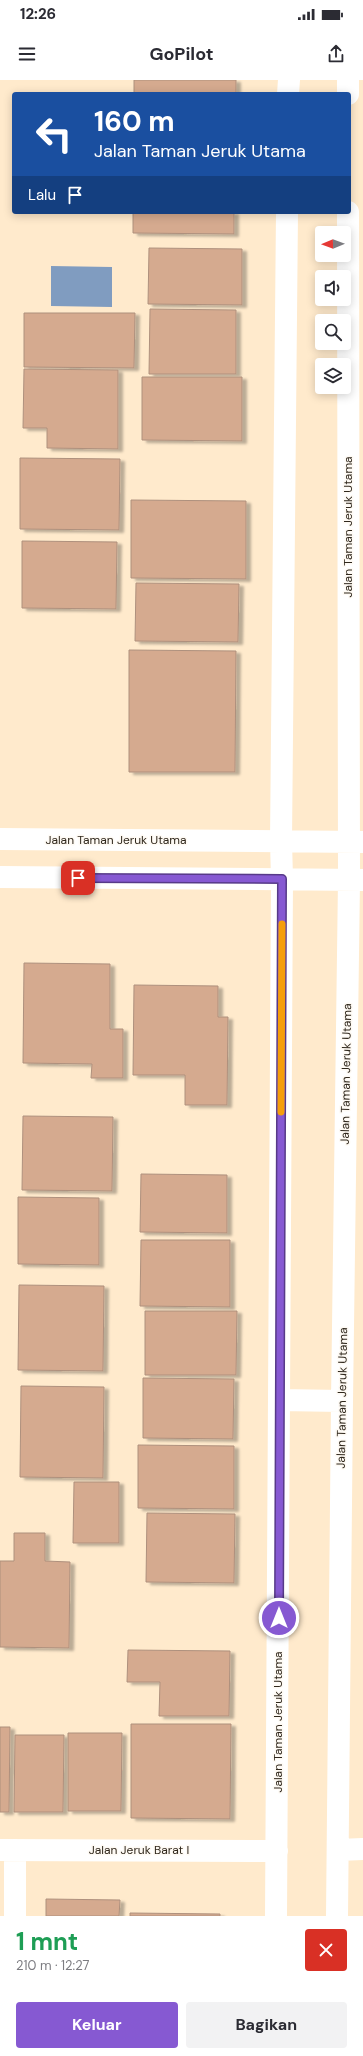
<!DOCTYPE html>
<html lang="id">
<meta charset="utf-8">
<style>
body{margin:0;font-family:"DM Sans",sans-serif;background:#f2f2f3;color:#2b2b33;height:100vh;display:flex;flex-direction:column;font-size:15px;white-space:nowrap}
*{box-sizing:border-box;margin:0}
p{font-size:13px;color:#7c7c81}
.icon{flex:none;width:22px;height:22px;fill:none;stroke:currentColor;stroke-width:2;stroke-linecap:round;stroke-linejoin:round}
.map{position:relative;height:1836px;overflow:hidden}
.drawer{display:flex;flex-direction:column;background:#fff;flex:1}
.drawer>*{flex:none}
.banner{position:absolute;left:12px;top:12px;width:339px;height:122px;border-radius:4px;box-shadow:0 2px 10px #0003;background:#1a4fa0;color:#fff;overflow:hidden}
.needle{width:26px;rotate:269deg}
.fabs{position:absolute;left:315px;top:146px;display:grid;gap:8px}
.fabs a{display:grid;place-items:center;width:36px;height:36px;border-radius:4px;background:#fff;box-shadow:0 2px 10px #0003;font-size:20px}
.pin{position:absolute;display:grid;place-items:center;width:34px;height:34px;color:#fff;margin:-17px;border-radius:8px;box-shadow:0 2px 6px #0006}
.me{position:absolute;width:44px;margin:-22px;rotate:0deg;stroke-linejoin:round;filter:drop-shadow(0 0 3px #0008)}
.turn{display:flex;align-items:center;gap:14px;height:84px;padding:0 16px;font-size:18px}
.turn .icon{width:52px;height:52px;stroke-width:2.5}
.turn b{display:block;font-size:28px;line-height:34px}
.then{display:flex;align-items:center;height:38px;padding:0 16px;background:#0003;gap:8px;font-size:15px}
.round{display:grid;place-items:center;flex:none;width:42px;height:42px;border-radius:4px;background:#f2f2f3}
.head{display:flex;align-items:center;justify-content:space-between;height:68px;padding:0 16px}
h1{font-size:24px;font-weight:700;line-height:30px;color:#1e9e55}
.action{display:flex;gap:8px;margin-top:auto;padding:8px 16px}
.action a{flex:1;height:46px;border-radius:4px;background:#8659d2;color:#fff;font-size:16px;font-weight:700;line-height:46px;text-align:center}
.action a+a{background:#f2f2f3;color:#2b2b33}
.status{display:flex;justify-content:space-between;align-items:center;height:28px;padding:0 20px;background:#fff;direction:ltr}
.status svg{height:11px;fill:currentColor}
header{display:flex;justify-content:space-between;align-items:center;height:52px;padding:0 16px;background:#fff;font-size:18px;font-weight:700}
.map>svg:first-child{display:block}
.water{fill:#809cc0}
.building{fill:#d5aa8f;stroke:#ae907d;filter:url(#shadow)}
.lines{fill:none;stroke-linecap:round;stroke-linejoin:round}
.minor{stroke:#fff;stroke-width:22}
.route-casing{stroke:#573a88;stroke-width:10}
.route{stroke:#8659d2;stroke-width:7}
.slow{stroke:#f59e0b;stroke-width:7}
.labels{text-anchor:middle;stroke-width:3;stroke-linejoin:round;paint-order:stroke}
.street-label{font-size:12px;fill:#30281d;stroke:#fefaf4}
</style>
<div class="status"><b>12:26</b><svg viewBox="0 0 49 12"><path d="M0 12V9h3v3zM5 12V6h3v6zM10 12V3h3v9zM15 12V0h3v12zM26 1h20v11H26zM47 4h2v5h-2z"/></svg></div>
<header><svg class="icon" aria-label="menu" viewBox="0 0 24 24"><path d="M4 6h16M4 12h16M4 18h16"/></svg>GoPilot<svg class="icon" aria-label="share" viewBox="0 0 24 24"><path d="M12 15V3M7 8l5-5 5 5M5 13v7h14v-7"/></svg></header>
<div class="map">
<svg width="363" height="1836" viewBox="0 0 363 1836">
<defs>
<filter id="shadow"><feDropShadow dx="4.5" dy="2.5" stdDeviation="1" flood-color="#0004"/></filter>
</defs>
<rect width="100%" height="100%" fill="#ffeacc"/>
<path class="water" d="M51,186L112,187V227L51,226Z"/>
<path class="building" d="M134,0H236V14H134Z
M133,132H234V154L133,153Z
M149,168L242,169V225L148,224Z
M150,229L236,230V294H149Z
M24,233H135L134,288L24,287Z
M24,289L118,290V369L47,368V348H23Z
M142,297H242V361L142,360Z
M20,378L120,379L119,450L20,449Z
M131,420L246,421V499L131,498Z
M22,461L117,462L116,529L22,528Z
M136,503L239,504L238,562L135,561Z
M129,570L236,571L235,692H129Z
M24,883L110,884V949H123V998H91L92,984L23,983Z
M134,905L218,906V937H228L227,1025H185V995H133Z
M23,1036L113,1037L112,1111L22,1110Z
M141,1094L227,1095V1153L140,1152Z
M18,1117L99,1118V1185L18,1184Z
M141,1160H230V1227L140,1226Z
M19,1205L104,1206L103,1291L18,1290Z
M145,1231H237L236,1295H145Z
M143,1298L234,1299L233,1359L143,1358Z
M21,1306L104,1307L103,1398L20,1397Z
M138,1365L234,1366V1429L138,1428Z
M74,1402H119V1463H73Z
M147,1433L235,1434L234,1503L146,1502Z
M14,1453H45V1481L70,1482L69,1568L0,1567V1481H14Z
M128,1570L230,1571L229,1636H159L160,1602H127Z
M131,1644H231L230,1739L131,1738Z
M0,1647H10L9,1732H0Z
M68,1653H122L121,1731H68Z
M15,1655H64L63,1732H14Z
M46,1819L120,1820L119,1836H46Z
M130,1833L220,1834V1836H130Z"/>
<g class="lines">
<path class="minor" d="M348,0V14
M288,14L289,0
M0,759L363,762
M0,797L363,800
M280,1320L342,1321
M0,1770L277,1771
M15,1770V1836
M339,1770L363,1769
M276,1836L282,799L281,761L287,132
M337,1836L342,1321L349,800L348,132"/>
</g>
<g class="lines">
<g class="route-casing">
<path id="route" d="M78,798L282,799L279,1538"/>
</g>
<use href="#route" class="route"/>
<path class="slow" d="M281,1032L282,844"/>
</g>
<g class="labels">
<g class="street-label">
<text transform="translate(348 447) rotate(-90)" y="4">Jalan Taman Jeruk Utama</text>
<text x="116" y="764">Jalan Taman Jeruk Utama</text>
<text transform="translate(346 994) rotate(-89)" y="4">Jalan Taman Jeruk Utama</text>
<text transform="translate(342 1318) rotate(-89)" y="4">Jalan Taman Jeruk Utama</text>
<text transform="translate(278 1642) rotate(-90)" y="4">Jalan Taman Jeruk Utama</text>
<text x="139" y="1774">Jalan Jeruk Barat I</text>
</g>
</g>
</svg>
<div class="fabs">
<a><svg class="needle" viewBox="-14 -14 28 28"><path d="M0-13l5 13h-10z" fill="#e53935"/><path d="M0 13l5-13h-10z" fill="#7c7c81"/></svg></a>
<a><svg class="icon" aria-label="sound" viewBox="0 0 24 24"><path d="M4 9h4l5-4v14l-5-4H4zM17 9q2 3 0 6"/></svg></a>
<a><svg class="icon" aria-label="search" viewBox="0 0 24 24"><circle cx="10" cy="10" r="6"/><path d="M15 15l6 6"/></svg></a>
<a><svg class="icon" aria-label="layers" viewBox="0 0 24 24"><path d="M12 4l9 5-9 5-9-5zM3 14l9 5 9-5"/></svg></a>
</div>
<div class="pin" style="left:78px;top:798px;background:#d93025"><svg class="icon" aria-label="arrive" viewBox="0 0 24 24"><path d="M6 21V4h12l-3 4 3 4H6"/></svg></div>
<svg class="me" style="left:279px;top:1538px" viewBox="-20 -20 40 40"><circle r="17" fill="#8659d2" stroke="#fff" stroke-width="3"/><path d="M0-11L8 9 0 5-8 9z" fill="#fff"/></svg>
<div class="banner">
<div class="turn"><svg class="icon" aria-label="left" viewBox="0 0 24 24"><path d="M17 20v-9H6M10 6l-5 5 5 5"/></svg><div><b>160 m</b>Jalan Taman Jeruk Utama</div></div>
<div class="then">Lalu<svg class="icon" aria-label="arrive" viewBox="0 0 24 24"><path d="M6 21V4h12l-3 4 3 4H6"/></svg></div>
</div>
</div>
<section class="drawer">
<div class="head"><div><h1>1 mnt</h1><p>210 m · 12:27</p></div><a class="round" style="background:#d93025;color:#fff"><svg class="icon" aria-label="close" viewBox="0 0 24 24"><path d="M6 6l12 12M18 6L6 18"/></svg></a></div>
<div class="action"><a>Keluar</a><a>Bagikan</a></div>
</section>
